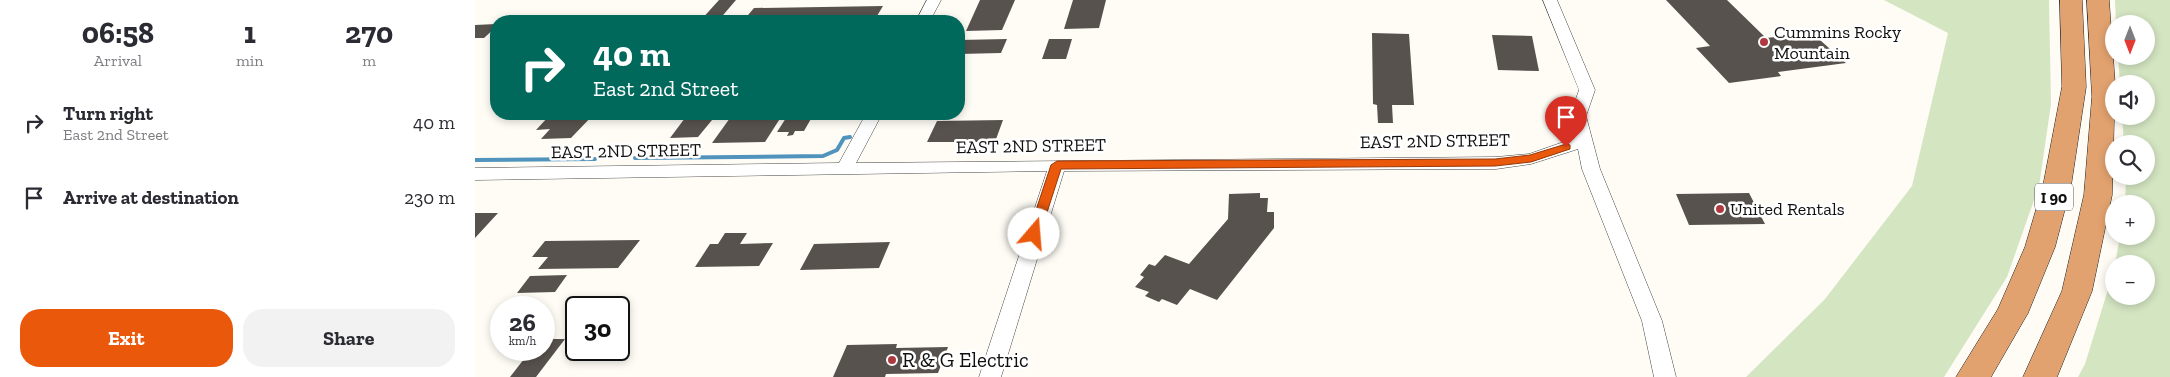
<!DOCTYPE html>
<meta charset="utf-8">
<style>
body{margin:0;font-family:"Zilla Slab",serif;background:#f2f2f3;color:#2b2b33;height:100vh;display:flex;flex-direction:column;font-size:19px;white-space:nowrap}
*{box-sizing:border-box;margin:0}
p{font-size:16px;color:#7c7c81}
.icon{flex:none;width:28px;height:28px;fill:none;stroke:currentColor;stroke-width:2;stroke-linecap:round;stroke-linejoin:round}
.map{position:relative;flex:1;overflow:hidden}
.sheet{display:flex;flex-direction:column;background:#fff;width:475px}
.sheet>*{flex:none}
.guide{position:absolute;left:15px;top:15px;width:475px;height:105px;border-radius:20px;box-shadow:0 2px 8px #0003;background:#00695c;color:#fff;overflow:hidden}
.needle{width:32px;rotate:180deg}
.controls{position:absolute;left:1630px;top:15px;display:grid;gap:10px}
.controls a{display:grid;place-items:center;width:50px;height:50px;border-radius:50%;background:#fff;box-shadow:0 2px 8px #0003;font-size:25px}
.speed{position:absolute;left:15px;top:296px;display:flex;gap:10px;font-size:25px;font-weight:700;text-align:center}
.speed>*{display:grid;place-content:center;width:65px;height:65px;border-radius:50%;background:#fff;box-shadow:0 2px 8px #0003;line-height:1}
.speed small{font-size:12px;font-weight:400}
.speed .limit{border:2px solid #111;border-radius:8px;background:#fff;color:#111}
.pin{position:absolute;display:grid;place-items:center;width:42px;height:42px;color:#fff;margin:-51px -21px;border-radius:50% 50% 50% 0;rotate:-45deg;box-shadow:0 0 5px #0007}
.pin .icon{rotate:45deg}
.me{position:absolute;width:55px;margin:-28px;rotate:18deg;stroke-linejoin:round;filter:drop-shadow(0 0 4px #0008)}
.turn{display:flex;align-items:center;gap:18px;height:105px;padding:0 20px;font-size:22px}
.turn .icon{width:65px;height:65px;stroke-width:2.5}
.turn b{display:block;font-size:35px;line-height:42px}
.eta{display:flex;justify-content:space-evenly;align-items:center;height:85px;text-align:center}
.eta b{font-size:30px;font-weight:700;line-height:35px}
.primary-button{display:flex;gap:10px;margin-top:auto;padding:10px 20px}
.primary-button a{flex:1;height:58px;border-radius:20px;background:#ea580c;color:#fff;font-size:20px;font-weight:700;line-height:58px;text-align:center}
.primary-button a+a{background:#f2f2f3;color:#2b2b33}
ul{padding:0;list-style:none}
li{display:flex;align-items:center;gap:15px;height:75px;padding:0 20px}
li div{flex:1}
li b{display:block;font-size:19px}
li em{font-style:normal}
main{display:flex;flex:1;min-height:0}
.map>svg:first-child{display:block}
.green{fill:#d4e5c2}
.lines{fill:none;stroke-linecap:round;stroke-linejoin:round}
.stream{stroke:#5093bd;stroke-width:4}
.building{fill:#58524e}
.street-casing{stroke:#434343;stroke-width:1}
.highway-casing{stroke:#212121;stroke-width:1}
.street{fill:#fff;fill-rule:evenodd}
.highway{fill:#e2a26f;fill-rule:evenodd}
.route{fill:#ea580c;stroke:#983908}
.poi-dot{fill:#af3940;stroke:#fff;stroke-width:2}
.labels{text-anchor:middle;stroke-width:5;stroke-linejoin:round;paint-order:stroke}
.shield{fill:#fff;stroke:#585858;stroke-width:1}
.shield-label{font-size:16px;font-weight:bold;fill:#101010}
.poi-label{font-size:18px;fill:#101010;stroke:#fff;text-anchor:start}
.street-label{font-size:18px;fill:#101010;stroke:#fff}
.near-poi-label{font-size:21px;fill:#101010;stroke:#fff;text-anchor:start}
</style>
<main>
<section class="sheet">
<div class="eta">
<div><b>06:58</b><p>Arrival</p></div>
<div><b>1</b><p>min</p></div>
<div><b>270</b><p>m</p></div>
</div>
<ul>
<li><svg class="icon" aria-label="right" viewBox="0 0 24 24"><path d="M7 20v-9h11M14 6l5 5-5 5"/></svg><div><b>Turn right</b><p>East 2nd Street</p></div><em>40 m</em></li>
<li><svg class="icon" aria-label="arrive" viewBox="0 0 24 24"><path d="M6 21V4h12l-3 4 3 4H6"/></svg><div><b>Arrive at destination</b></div><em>230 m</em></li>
</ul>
<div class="primary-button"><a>Exit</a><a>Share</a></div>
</section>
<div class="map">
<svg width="1695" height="377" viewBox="0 0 1695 377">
<rect width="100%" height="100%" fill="#fefcf5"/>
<path class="green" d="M1409,0H1574L1576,104L1564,186L1532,277L1469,377H1271L1350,299L1437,186L1473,33Z
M1640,0H1695V377H1603L1610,364L1639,270V296H1671V264H1640L1645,236H1671V204H1650L1651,176H1671V144H1649L1647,116H1671V84H1645L1643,56H1671V24H1641Z"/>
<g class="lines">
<path class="stream" d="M160,158L348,156L362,150L369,138L375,137
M0,160L120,159"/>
</g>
<path class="building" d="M244,0H261L243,21H225Z
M505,0H540L527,30L491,31Z
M598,0H631L624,28L589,29Z
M1191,0H1252L1291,38L1337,33L1371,63L1303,72L1306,76L1254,83L1221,48L1235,46Z
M408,6L399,21H268L279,8Z
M21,24V27L9,38H0V25Z
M897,33L934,34L939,105H917L918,123H903L902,105L898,104Z
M1017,35L1057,36L1064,71L1023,70Z
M532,39L526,53L484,54V40Z
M574,39H597L591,59H567Z
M90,114H119L96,138L66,139L75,129L61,130L74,116H88Z
M213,114H242L223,137L195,138Z
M306,117L290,142L237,143L255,118Z
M337,117L329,131H320L318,135L312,136L314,132H302L311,118Z
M528,120L520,142H452L462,121Z
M785,193V198H793L792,212H799V228L742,300L715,289L702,305L687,299L684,302L670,296L674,292L660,287L669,277L665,275L674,264L680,266L690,255L714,264L753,219L754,194Z
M1274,193L1290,224L1214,225L1201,194Z
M0,213H23L0,238Z
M250,233H272L265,244L298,243L284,266L220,267L235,244H243Z
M165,240L143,268L63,269L73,257H57L70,241Z
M415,242L404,268L325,270L339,244Z
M92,275L80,292L42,293L55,276Z
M69,339H90L61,377H35L56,350H69Z
M422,344L421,348L473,347L463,373L411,374L410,377H358L372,345Z"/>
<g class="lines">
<g class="street-casing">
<path id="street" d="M452,0H466L455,21H441Z
M1068,0H1082L1120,90L1111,116L1125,169L1187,321L1201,377H1179L1167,321L1107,169L1103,149L1056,164L1021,169L589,171L526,377H504L572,171L0,180V168L364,163L391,114H407L381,163L1021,157L1054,154L1100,138L1095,116L1104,90Z"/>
</g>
<g class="highway-casing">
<path id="highway" d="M1585,0H1607L1611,87L1596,186L1580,247L1553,313L1516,377H1481L1523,309L1550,247L1568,186L1587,87Z
M1612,0H1634L1640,84L1637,195L1617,291L1582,377H1548L1587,291L1609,195L1617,97Z"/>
</g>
<use href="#street" class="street"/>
<use href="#highway" class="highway"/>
</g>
<path class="route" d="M1091,144L1095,145V149L1056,162L1020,166L586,169L565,234L559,239L553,234L576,165L582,161L1020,159L1055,155Z"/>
<g class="poi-dot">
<circle cx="1289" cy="42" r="5"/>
<circle cx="1245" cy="209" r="5"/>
<circle cx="417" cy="360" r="5"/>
</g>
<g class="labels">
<rect class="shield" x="1560" y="183.5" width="38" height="27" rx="4"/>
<g class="shield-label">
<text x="1579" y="203">I 90</text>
</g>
<g class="poi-label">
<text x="1299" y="38">Cummins Rocky<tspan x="1299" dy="21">Mountain</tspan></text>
<text x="1255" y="215">United Rentals</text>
</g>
<g class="street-label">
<text transform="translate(960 141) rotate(-1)" y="6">EAST 2ND STREET</text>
<text transform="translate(556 146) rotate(-1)" y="6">EAST 2ND STREET</text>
<text transform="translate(151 151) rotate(-1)" y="6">EAST 2ND STREET</text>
</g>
<g class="near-poi-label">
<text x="427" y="367">R &amp; G Electric</text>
</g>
</g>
</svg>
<div class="controls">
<a><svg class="needle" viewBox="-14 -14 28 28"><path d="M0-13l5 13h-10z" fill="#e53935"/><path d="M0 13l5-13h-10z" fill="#7c7c81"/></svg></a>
<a><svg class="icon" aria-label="sound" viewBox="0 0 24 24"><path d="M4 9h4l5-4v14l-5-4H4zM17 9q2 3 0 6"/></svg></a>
<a><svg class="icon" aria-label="search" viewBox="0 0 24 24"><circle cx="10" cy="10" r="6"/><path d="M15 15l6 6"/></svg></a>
<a>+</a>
<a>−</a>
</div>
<div class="speed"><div>26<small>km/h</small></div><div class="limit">30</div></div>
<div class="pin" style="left:1091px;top:147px;background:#d93025"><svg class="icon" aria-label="arrive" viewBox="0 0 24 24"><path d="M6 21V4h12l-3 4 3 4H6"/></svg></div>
<svg class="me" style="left:559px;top:234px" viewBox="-20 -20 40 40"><circle r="19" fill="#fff"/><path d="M0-13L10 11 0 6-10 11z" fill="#ea580c"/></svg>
<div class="guide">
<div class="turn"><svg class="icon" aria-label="right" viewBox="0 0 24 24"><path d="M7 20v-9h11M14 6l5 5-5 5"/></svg><div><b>40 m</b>East 2nd Street</div></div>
</div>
</div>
</main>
